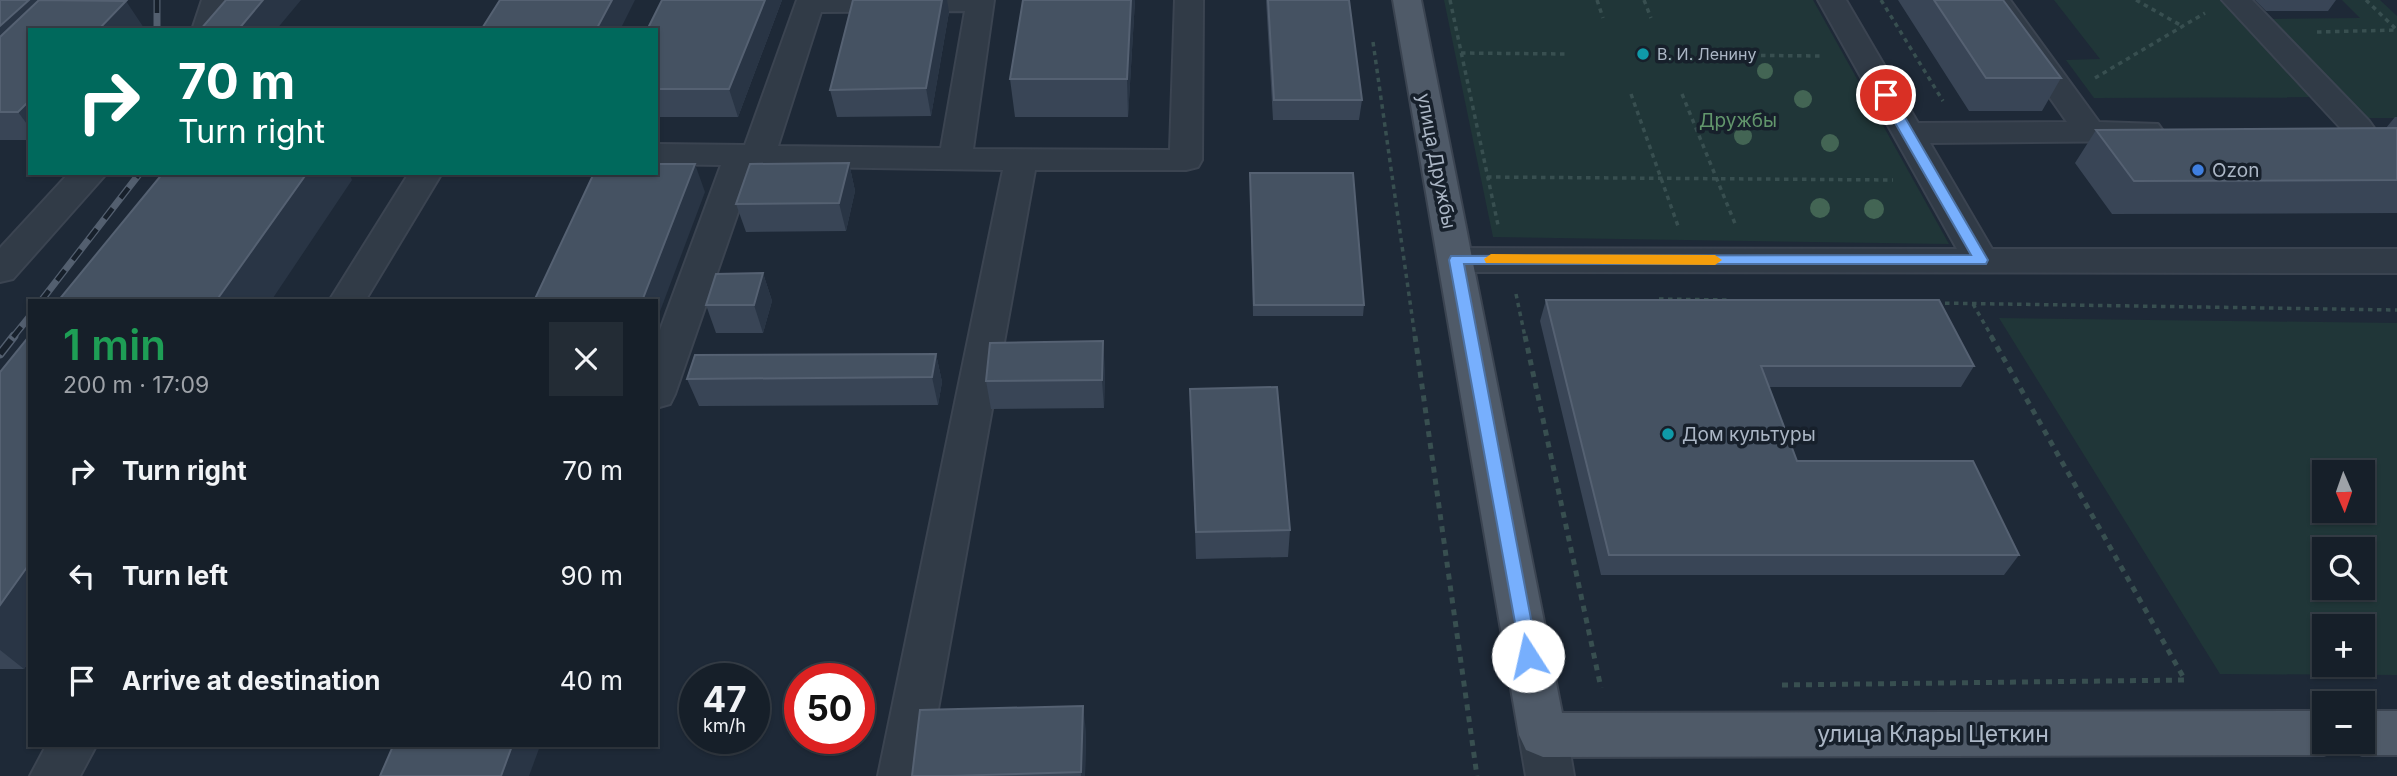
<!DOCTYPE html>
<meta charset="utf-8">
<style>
body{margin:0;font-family:Inter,sans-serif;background:#232c35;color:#f1f3f6;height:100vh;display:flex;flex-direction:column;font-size:26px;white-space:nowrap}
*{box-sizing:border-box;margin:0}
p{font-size:23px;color:#9ea2a8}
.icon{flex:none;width:38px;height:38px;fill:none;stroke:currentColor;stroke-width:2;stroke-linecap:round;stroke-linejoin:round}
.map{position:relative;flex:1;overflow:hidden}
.side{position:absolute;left:28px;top:299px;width:630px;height:448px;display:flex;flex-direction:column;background:#161f29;border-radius:0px;box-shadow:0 2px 5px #0004,0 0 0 2px #353d46}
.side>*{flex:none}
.banner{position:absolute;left:28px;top:28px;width:630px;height:147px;border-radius:0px;box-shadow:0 2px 5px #0004,0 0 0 2px #353d46;background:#00695c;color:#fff;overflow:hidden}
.needle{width:46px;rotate:178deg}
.buttons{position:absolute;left:2312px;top:460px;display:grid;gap:14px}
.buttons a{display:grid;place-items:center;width:63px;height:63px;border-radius:0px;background:#161f29;box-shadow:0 2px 5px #0004,0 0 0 2px #353d46;font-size:35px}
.speed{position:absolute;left:679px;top:663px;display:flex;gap:14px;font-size:35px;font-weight:700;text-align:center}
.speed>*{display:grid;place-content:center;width:91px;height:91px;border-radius:50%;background:#161f29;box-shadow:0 2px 5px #0004,0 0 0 2px #353d46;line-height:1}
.speed small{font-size:18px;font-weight:400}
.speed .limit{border:10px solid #d22;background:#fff;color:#111}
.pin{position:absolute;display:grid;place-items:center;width:60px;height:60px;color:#fff;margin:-30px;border:4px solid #fff;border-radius:50%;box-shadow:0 2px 7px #0007}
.me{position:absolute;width:77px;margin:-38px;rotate:350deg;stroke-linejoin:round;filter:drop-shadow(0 0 5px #0008)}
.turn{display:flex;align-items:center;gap:24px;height:147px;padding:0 35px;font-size:32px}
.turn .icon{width:91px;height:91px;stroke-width:2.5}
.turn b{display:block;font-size:49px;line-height:60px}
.round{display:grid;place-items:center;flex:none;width:74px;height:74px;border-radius:0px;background:#232c35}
.head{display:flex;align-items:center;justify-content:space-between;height:119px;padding:0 35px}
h1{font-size:42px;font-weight:600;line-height:52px;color:#1e9e55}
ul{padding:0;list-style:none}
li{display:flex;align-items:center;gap:21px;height:105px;padding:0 35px}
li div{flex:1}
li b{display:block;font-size:26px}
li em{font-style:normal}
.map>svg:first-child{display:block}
.green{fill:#203638;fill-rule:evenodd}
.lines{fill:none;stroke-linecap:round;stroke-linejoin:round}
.minor-casing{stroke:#3b4451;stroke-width:4}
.major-casing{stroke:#3b4451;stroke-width:4}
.path-far1{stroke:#384f50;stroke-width:3.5;stroke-dasharray:4.5 4.5;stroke-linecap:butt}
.path{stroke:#384f50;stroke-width:5;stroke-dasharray:6 6;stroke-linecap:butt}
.minor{fill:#313b47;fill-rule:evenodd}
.major{fill:#4f5a68;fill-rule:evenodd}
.rail-far1-casing{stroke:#535f6f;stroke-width:7}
.rail-casing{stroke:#535f6f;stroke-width:9}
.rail-far1{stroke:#17202b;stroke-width:4.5;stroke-dasharray:13;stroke-linecap:butt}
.rail{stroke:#17202b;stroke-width:6;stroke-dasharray:18;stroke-linecap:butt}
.tree{fill:#436554}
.wall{fill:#394556}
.shaded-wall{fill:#293545}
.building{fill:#455262;stroke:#556172;stroke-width:2}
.route{fill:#77affd;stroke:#4d72a4;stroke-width:2}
.slow{fill:#f59e0b}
.culture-dot{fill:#0f9aa8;stroke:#17202b;stroke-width:2.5}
.shop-dot{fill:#3f7fe0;stroke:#17202b;stroke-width:2.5}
.labels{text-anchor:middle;stroke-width:7;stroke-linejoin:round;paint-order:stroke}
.far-poi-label{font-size:16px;fill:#abb6c5;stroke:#17202b;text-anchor:start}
.park-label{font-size:19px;fill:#62966c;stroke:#17202b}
.street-label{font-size:19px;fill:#abb6c5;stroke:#17202b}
.poi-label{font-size:19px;fill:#abb6c5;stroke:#17202b;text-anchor:start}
.near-street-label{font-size:23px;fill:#abb6c5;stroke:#17202b}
</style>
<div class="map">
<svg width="2397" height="776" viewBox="0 0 2397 776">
<rect width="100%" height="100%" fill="#1e2937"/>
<path class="green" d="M1444,0H1813L1949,244L1493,237Z
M2054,0H2227L2318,97L2094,98L2066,60L2100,59Z
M2342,0H2380L2397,16V118H2360L2265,19L2360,18Z
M1999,318L2397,323V675L2220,674ZM2324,472H2362V511H2324ZM2324,550H2362V588H2324ZM2324,626H2362V665H2324Z"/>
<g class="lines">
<g class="minor-casing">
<path id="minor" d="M202,0H237L227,9L222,30H192Z
M797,0H994L973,149L1170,150L1175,0H1203L1202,160L1198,167L1186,170H1035L926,776H878L1003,170L754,166L675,394L670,404L656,408V341L721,165L656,164V144L745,145ZM965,11L941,148L778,146L821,12Z
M1818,0H1846L1918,123L2067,122L1981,0H2010L2099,122L2158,124L2163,131L2158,138L2147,141L1930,143L1992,249H2397V273L1456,272L1444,268L1438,260L1444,252L1456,248L1957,249Z
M2222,0H2252L2369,121L2374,128L2369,135L2358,138L2347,135Z
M69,173H107L13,279L0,282V248Z
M409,173H442L365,301H329Z
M1543,713L1560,720L1567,735L1574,776H1526L1519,735L1526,720Z
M46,746H96L80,776H30Z"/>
</g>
<g class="major-casing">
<path id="major" d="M1393,0H1421L1562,713L2324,711V742H2362V711H2397V755H2362L2345,748L2343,743L2341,748L2324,755L1543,757L1526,750L1519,735Z"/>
</g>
<path class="path-far1" d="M1450,0L1498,225
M1597,0L1603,18
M1644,0L1651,18
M1881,0L1943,101
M2136,0L2182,26
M2366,0L2396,29
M2317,32L2397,30
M1373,42L1415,337
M1461,53L1568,54
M1716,55L1821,56
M2095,78L2205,13
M1631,94L1678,226
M1682,94L1736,226
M1487,177L1893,180
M1516,294L1525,337
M1659,299L1728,300
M1936,303L2397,310
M1973,304L1992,337"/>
<path class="path" d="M1415,336L1477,776
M1525,336L1601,688
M1782,685L2185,680L1991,336"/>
<use href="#minor" class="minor"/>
<use href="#major" class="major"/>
<g class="rail-far1-casing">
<path id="rail-far1" d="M157,0V30
M41,301L140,173
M13,337L30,316"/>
</g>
<g class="rail-casing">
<path id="rail" d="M0,354L14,336"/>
</g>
<use href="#rail-far1" class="rail-far1"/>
<use href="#rail" class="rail"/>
</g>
<g class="tree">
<circle cx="1765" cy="71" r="8"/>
<circle cx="1803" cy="99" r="9"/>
<circle cx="1743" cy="136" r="9"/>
<circle cx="1830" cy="143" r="9"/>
<circle cx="1820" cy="208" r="10"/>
<circle cx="1874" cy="209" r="10"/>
</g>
<path class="wall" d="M0,0L144,28L30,30V140H0Z
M662,0H782L738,117H656V30Z
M1135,0L1128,117H1015L1010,79Z
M1266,0H1349L1362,100L1359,120H1273Z
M1898,0H2003L2061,78L2042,111H1969Z
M2255,0H2336L2328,11H2266Z
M949,12L931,116L837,117L830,90Z
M2395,117H2397V213L2112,214L2075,163L2096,130L2386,128Z
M849,163L855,191L846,231L746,232L736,204Z
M1250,173L1364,305L1363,316H1253Z
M763,273L772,301L763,333H716L706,305Z
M1546,300L1974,366L1961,387H1769L1797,461L2019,555L2004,575H1601L1540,321Z
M30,335V660L24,669H0V372Z
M936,354L942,382L938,405L699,406L687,379Z
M1105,369L1104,408L991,409L986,381Z
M1190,389L1290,530L1288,557L1196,559Z
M1086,731L1085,776H912Z"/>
<path class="shaded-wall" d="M29,0H48L0,44V26Z
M263,0H301L276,30H238Z
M612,0H635L620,30H596Z
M765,0H782L738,117L729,89Z
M942,0H947L949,12L931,116L926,88Z
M1131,0H1135L1128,117L1127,79Z
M126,1L144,28L143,30H98Z
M30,100V128L18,112Z
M849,163L855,191L846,231L839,203Z
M695,164L705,192L656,322V301H642Z
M307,173H349L352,180L271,301H216Z
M763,273L772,301L763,333L754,305Z
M1103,341L1105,369L1104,408L1102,380Z
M936,354L942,382L938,405L932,377Z
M30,563V660L24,669L0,650V605Z
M1083,706L1086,731L1085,776H1081V772Z
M512,746H540L529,776H501Z"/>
<path class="building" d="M0,0H29L0,26Z
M39,0L126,1L98,30H30V100L18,112H0V37Z
M226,0H263L238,30H200Z
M500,0H612L596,30H481Z
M662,0H765L729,89H656V30H647Z
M853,0H942L926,88L830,90Z
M1023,0H1131L1127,79H1010Z
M1268,0H1349L1362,100H1274Z
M1934,0H2003L2061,78H1986Z
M2397,128V180L2134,181L2096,130Z
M849,163L839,203L736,204L750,164Z
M656,164H695L642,301H534L594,173H656Z
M163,173H307L216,301H58Z
M1250,173H1353L1364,305H1254Z
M763,273L754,305H706L716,274Z
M1546,300H1939L1974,366H1761L1797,461H1973L2019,555H1609Z
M30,335V563L0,605V372Z
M1103,341L1102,380L986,381L990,343Z
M936,354L932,377L687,379L695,355Z
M1277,387L1290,530L1196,532L1190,389Z
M1083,706L1081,772L950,776H912L920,710Z
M393,746H512L501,776H380Z"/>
<path class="route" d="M1881,92L1892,95L1988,260L1986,264H1464L1538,656L1535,661H1522L1449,260L1451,256L1971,255L1879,95Z"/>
<path class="slow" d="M1491,254L1715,255L1722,260L1715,265L1486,263L1484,259Z"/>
<g class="culture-dot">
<circle cx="1643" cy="54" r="7"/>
<circle cx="1668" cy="434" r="7"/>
</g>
<circle class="shop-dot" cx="2198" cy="170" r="7"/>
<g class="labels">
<g class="far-poi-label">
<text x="1657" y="60">В. И. Ленину</text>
</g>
<g class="park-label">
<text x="1738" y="127">Дружбы</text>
</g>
<g class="street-label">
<text transform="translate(1437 161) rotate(79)" y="7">улица Дружбы</text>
</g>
<g class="poi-label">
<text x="2212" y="177">Ozon</text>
<text x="1682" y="441">Дом культуры</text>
</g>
<g class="near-street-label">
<text x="1933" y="742">улица Клары Цеткин</text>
</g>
</g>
</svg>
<div class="buttons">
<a><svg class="needle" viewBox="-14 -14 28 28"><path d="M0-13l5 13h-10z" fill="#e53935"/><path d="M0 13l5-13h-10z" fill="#9ea2a8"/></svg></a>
<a><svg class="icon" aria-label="search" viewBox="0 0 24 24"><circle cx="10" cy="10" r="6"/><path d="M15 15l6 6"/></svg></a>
<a>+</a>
<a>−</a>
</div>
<div class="speed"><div>47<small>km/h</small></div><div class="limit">50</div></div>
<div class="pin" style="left:1886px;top:95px;background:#d93025"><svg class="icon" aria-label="arrive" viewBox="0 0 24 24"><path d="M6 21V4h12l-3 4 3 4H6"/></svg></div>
<svg class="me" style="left:1528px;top:656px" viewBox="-20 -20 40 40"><circle r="19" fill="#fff"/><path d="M0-13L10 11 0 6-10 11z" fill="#77affd"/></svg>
<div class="banner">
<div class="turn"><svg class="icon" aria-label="right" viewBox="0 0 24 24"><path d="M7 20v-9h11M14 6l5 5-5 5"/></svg><div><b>70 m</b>Turn right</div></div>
</div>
<section class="side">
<div class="head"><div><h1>1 min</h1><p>200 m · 17:09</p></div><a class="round"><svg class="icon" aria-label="close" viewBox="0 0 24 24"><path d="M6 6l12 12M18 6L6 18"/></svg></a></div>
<ul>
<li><svg class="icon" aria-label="right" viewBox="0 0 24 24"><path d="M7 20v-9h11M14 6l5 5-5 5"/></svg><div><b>Turn right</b></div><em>70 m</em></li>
<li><svg class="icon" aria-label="left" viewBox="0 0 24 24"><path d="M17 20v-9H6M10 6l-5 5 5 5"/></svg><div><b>Turn left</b></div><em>90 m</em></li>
<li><svg class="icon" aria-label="arrive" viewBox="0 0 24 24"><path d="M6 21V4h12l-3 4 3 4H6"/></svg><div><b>Arrive at destination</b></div><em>40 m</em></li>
</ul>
</section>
</div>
